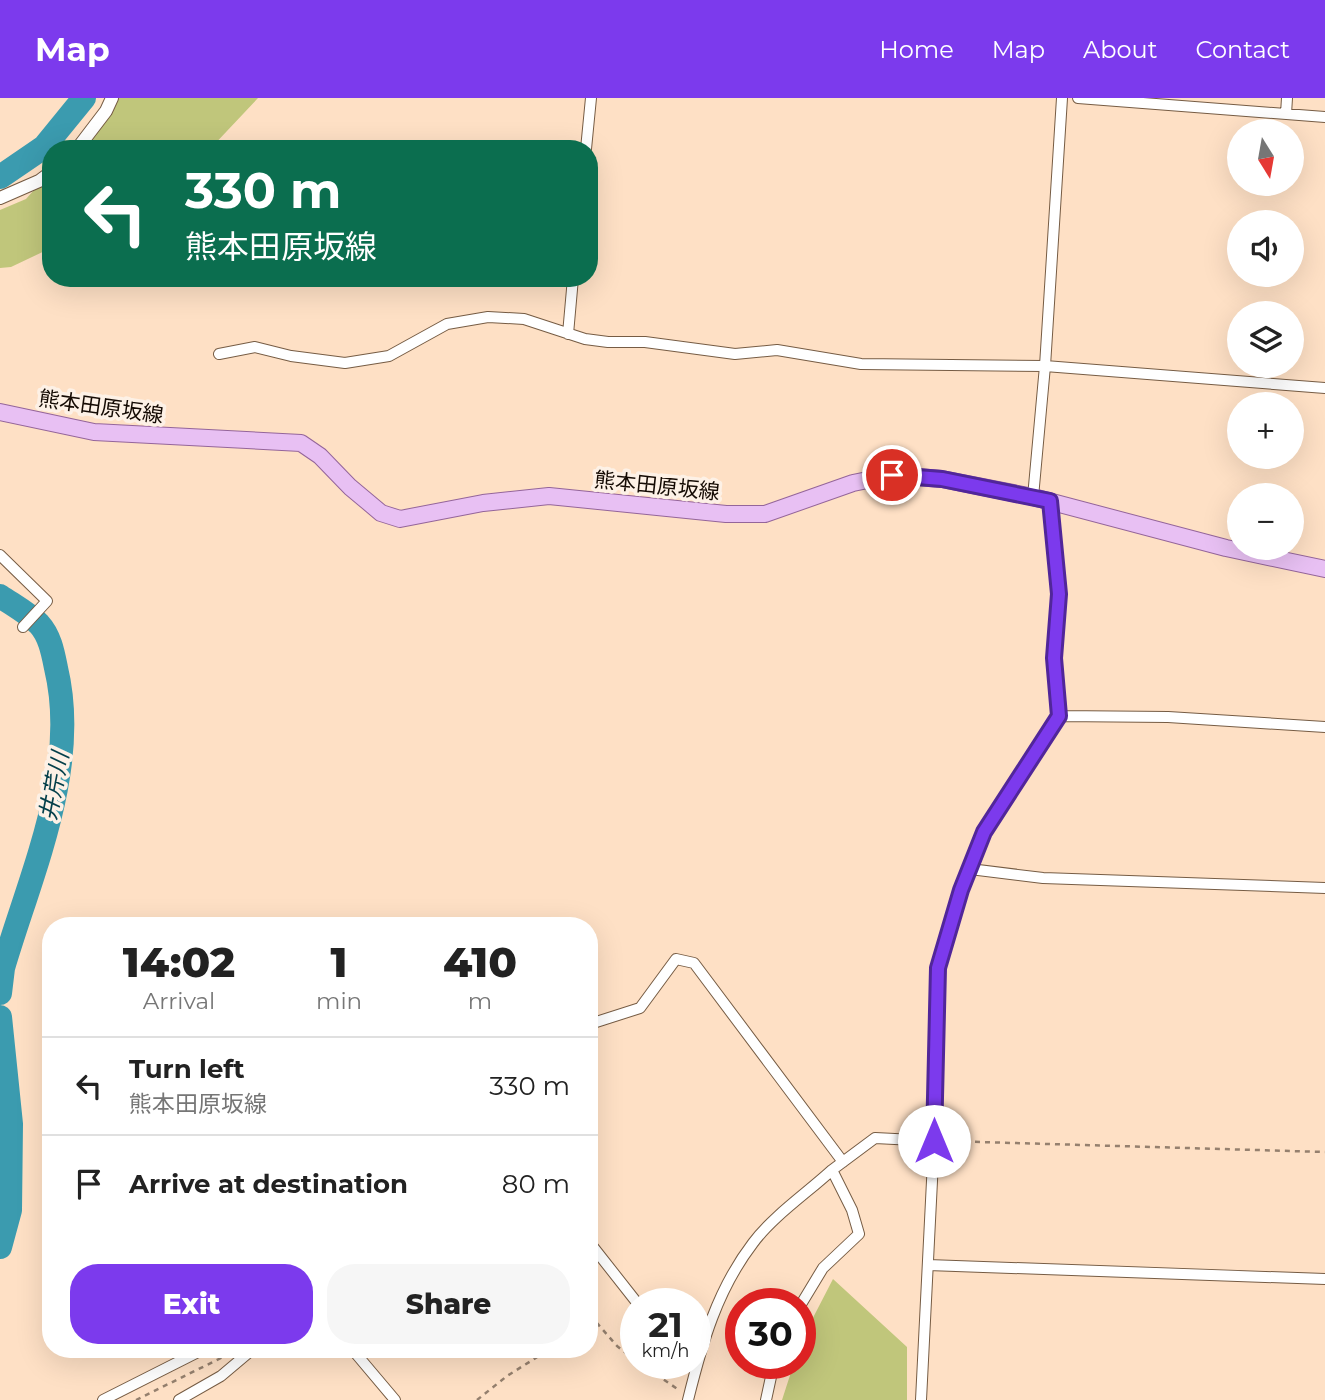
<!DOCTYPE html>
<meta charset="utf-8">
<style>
body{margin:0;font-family:Montserrat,"Noto Sans JP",sans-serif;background:#f6f6f6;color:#222;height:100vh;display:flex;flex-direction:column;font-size:26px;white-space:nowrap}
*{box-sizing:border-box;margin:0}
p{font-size:23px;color:#767676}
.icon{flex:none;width:38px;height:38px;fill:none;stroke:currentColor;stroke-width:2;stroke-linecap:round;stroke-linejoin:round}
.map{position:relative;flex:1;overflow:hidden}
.panel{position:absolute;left:42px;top:819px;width:556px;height:441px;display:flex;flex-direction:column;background:#fff;border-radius:28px;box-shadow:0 7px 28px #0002}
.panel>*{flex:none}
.hud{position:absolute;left:42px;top:42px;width:556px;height:147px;border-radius:28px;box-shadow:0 7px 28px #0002;background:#0b6e4f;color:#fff;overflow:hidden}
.needle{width:46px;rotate:169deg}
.fabs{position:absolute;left:1227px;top:21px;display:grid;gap:14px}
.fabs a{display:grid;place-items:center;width:77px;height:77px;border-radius:50%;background:#fff;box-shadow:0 7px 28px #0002;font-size:35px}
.speed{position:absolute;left:620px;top:1190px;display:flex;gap:14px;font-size:35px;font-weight:700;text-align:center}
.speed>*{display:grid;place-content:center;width:91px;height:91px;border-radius:50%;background:#fff;box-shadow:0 7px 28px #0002;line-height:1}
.speed small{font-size:18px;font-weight:400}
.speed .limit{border:10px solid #d22;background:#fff;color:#111}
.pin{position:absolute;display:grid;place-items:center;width:60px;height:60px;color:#fff;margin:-30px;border:4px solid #fff;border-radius:50%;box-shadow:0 2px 7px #0007}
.me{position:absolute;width:77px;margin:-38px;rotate:0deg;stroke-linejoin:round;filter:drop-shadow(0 0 5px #0008)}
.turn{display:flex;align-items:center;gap:24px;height:147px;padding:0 28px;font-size:32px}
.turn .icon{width:91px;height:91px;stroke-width:2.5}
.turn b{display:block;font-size:49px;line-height:60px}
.eta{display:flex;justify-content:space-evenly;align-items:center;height:119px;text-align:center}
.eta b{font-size:42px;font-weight:800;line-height:49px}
.primary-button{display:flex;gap:14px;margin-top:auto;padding:14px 28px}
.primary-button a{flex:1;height:80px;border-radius:28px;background:#7c3aed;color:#fff;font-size:28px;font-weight:800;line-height:80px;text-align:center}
.primary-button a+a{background:#f6f6f6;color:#222}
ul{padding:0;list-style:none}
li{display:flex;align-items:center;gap:21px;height:98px;padding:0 28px;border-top:2px solid #e0e0e0}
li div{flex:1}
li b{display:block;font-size:26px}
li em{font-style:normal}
header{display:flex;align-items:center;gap:42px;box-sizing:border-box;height:98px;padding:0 35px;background:#7c3aed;color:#fff}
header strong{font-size:33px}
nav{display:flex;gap:38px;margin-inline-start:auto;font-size:24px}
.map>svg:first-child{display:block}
.green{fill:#c0c67b}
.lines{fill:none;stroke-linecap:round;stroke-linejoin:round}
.river{stroke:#3b9baf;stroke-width:24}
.minor-casing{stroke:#765c44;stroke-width:12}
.tertiary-casing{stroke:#765c44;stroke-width:14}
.primary-casing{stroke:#94659a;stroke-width:18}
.path{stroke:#95806e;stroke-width:2.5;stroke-dasharray:5 5;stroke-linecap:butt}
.minor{stroke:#fff;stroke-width:10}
.tertiary{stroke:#fff;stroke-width:12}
.primary{stroke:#e8c0f3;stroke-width:16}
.route-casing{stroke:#51269a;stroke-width:18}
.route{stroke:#7c3aed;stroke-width:12}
.labels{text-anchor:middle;stroke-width:7;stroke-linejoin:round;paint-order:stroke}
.street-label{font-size:21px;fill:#140a03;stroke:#fdf1e6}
.water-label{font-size:23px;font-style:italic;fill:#033f4a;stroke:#fdf1e6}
</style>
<header>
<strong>Map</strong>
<nav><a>Home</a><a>Map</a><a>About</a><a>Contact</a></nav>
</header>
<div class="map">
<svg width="1325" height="1302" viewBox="0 0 1325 1302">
<rect width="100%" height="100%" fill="#fee0c5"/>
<path class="green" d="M111,0H258L210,51H70Z
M51,73V150L11,169L0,170V112L26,101Z
M833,1181L907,1249V1302H782L794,1265H800L801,1243Z"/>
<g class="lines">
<path class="river" d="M0,79L44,49L84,0
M0,498C13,507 28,515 39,526C50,538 53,555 56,570C80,670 31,775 3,870L0,895
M0,919L11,1026L10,1112L0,1149"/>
<g class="minor-casing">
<path id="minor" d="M1078,0L1325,19
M1286,16L1287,0
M586,51L591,0
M568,236L573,180
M219,256L255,249L291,258L345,265L389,258L447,226L488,219L524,221L585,241L608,244H645L735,256L777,252L861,266L1045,268L1325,290
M1033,399L1045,268L1062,0
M0,457L47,503L23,529
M1059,618L1168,619L1325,629
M970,771L1043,780L1325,790
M590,926L640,910L676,861L694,865L843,1064
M590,1145L638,1206
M928,1167L1325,1181
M800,1208L823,1170L859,1136L852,1112L832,1072L875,1040L934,1043
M352,1251L395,1302
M103,1302L204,1251
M179,1302L221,1278L253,1251
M688,1302C702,1245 717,1192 753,1145C773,1118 807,1095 832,1072
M766,1302L774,1265
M921,1302L934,1043L938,870L961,792L984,734L1059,618L1053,560L1060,496L1050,403"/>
</g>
<g class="tertiary-casing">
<path id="tertiary" d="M77,51L106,13L112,0
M0,100L39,83L51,74"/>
</g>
<g class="primary-casing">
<path id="primary" d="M0,314L94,334L301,345L320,358L350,389L381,415L400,421L483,405L549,398L726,416H765L853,385L892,377L942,381L1033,399L1226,450L1325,471"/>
</g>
<path class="path" d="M945,1043L1325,1054
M590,1217L617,1248L635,1262
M639,1265L679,1292
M136,1302L221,1260L231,1251
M477,1302L507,1278L550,1251"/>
<use href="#minor" class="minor"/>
<use href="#tertiary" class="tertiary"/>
<use href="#primary" class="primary"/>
</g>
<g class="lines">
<g class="route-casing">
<path id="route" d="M892,377L942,381L1050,403L1059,496L1054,560L1059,618L984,734L961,792L938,870L934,1043"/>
</g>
<use href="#route" class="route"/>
</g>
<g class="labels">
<g class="street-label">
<text transform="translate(101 309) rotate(8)" y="7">熊本田原坂線</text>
<text transform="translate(657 388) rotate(6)" y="7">熊本田原坂線</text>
</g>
<g class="water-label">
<text transform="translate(54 688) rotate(-79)" y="8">井芹川</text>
</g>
</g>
</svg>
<div class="fabs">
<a><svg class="needle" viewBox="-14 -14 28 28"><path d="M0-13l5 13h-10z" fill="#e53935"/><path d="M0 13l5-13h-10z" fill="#767676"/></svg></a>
<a><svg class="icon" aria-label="sound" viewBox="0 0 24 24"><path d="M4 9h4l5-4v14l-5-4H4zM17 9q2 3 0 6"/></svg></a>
<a><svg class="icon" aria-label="layers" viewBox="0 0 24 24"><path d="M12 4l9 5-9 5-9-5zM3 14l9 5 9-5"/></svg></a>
<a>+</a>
<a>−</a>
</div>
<div class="speed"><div>21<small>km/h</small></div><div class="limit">30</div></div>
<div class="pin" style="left:892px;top:377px;background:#d93025"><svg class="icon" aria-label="arrive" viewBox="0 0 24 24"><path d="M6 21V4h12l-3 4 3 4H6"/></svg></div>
<svg class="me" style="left:934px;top:1043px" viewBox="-20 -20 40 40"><circle r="19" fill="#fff"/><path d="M0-13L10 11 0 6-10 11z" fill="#7c3aed"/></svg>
<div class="hud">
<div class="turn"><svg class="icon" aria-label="left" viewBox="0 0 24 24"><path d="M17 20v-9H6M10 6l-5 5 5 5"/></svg><div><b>330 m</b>熊本田原坂線</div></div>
</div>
<section class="panel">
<div class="eta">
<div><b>14:02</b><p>Arrival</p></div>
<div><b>1</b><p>min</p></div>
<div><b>410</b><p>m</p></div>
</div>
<ul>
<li><svg class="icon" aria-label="left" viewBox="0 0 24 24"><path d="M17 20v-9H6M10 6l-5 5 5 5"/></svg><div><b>Turn left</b><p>熊本田原坂線</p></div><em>330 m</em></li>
<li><svg class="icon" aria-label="arrive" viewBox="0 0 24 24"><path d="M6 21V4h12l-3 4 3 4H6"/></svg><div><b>Arrive at destination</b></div><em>80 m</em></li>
</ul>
<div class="primary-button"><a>Exit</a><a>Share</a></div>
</section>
</div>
